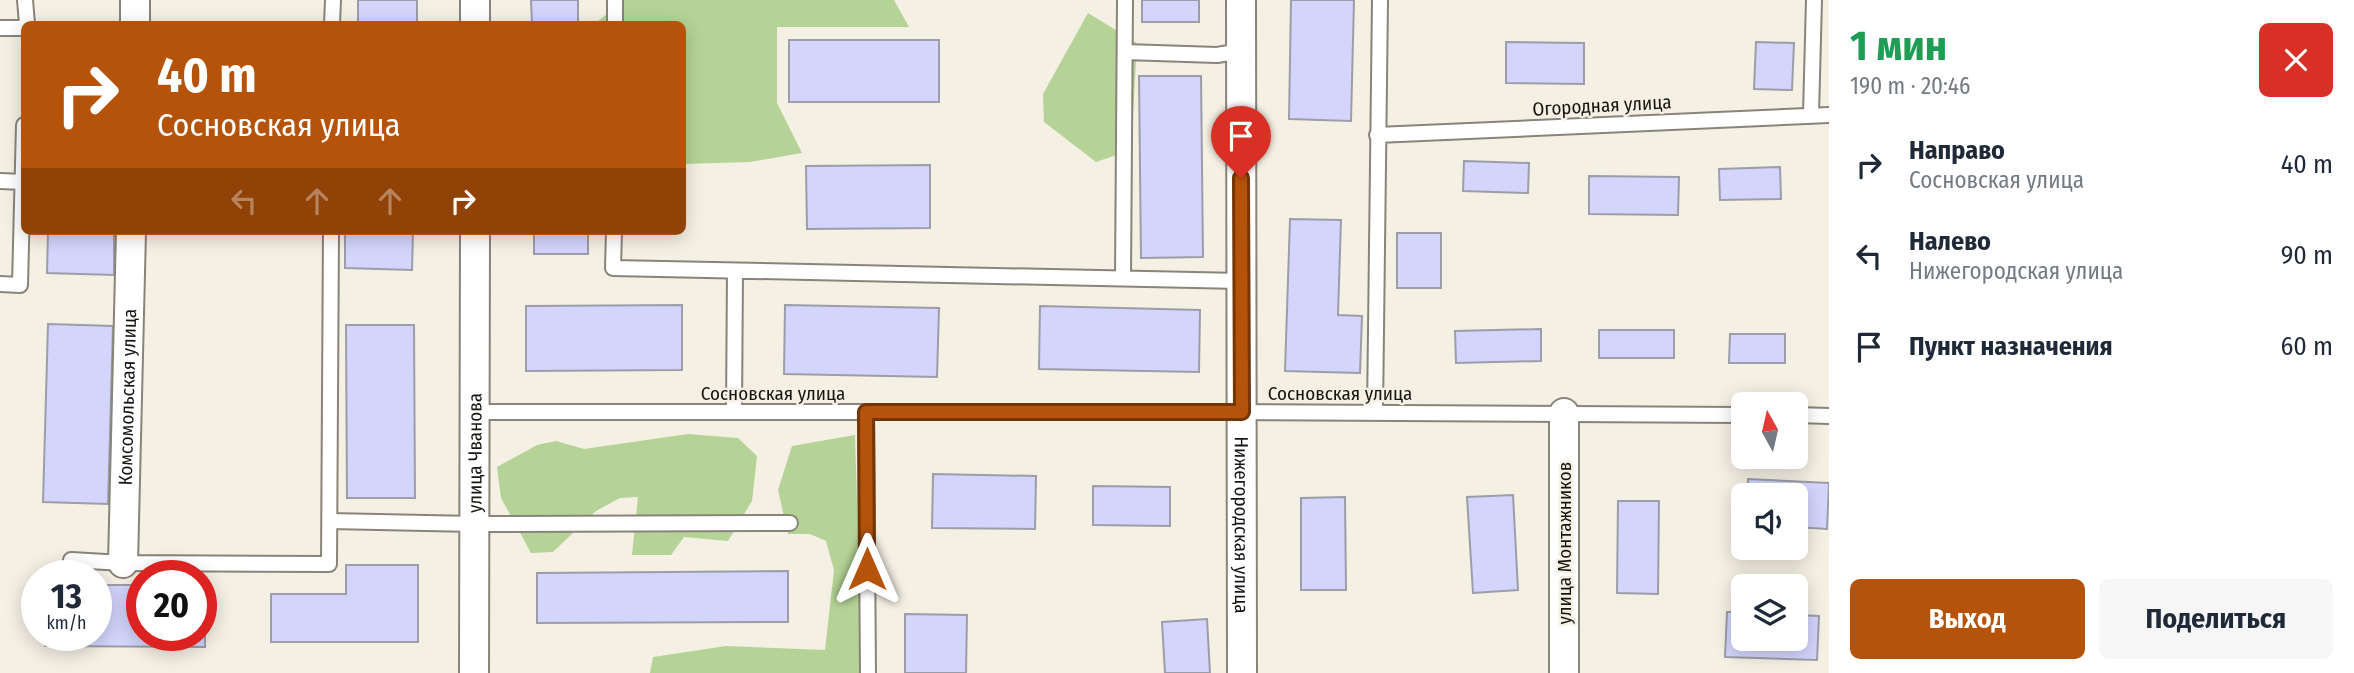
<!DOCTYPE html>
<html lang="ru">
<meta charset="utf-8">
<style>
body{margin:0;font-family:"Fira Sans Condensed",sans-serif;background:#f6f6f7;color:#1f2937;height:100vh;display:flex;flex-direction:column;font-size:26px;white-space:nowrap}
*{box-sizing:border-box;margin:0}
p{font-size:23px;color:#747a83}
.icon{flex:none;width:38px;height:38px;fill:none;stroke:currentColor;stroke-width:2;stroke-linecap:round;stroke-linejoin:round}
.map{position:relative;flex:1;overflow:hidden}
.side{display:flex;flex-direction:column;background:#fff;width:525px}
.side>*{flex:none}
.banner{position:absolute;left:21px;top:21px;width:665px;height:214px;border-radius:10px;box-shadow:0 4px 18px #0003;background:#b45309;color:#fff;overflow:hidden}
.needle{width:46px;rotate:352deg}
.buttons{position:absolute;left:1731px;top:392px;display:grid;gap:14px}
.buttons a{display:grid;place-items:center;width:77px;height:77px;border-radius:10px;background:#fff;box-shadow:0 4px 18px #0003;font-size:35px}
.speed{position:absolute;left:21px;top:560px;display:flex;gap:14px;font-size:35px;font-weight:700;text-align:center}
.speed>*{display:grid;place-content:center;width:91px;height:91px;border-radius:50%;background:#fff;box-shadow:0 4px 18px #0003;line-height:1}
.speed small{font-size:18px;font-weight:400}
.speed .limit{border:10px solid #d22;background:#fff;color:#111}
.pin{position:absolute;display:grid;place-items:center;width:60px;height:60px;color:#fff;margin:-72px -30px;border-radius:50% 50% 50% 0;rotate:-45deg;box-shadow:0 0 7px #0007}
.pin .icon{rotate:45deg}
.me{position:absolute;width:77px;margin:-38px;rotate:0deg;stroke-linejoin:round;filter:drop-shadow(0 0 5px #0008)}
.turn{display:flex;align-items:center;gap:24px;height:147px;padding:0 21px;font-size:32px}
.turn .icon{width:91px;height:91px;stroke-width:2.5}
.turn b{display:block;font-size:49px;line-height:60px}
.lanes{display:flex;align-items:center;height:66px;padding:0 21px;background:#0003;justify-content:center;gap:35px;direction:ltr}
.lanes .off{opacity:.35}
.round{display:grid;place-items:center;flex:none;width:74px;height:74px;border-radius:10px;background:#f6f6f7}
.overview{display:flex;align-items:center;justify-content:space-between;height:119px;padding:0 21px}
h1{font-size:42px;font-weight:700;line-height:52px;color:#1e9e55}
.cta{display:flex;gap:14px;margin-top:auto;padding:14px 21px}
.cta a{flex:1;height:80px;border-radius:10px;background:#b45309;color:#fff;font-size:28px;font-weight:700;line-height:80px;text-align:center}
.cta a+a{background:#f6f6f7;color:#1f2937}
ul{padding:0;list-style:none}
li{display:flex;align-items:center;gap:21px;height:91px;padding:0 21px}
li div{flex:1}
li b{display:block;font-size:26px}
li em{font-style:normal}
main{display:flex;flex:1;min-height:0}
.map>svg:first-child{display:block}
.green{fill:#b5d396}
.building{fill:#d3d5fd;stroke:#9c9da8;stroke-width:2}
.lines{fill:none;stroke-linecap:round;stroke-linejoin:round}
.lane-casing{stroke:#89847a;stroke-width:18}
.street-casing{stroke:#89847a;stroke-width:32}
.lane{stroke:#fff;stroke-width:14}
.street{stroke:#fff;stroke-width:28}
.route-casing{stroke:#753606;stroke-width:18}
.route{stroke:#b45309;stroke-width:12}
.labels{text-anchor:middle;stroke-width:5;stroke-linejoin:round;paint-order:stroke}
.street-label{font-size:19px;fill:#171511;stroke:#f5f0e4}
</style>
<main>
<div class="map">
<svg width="1829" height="673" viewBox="0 0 1829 673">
<rect width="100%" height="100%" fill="#f5f0e4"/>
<path class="green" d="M625,0H894L909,27H777V103L802,153L750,162L683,164L682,24H594Z
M1088,13L1137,43L1131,150L1096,162L1044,122L1043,94Z
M688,434L738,438L757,456L752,501L728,541L684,537L671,555H632L638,497L620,498L596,511L553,552L531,553L501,498L497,467L537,445L556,441L584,449Z
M855,435L861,630L859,673H650L653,657L726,646L825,650L834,570L826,541L810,534H788L778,490L792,446Z"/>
<path class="building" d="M358,0H417V24H358Z
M531,0H578V24H532Z
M1142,0H1199V22H1142Z
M1291,0H1354L1351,121L1289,119Z
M789,40H939V102H789Z
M1506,42L1584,43V84L1506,83Z
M1756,42L1794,43L1792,90L1754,89Z
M1139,76H1201L1203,257L1141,258Z
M1464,161L1529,163L1528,193L1463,191Z
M930,165V228L807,229L806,166Z
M1780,167L1781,199L1720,200L1719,169Z
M1589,176L1679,177L1678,215L1589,214Z
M1290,219L1341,220L1338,315L1362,316L1360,373L1285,371Z
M48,231H114V275L47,273Z
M345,231H413L412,270L345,268Z
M534,231H588V254H534Z
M1397,233H1441V288H1397Z
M682,305V370L526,371V306Z
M785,305L939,308L937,377L784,374Z
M1040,306L1200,310L1199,372L1039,369Z
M48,324L113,326L108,504L43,502Z
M346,325H414L415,498H347Z
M1541,329V361L1456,363L1455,331Z
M1599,330H1674V358H1599Z
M1730,334H1785V363H1729Z
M933,474L1036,476L1035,529L932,528Z
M1748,479L1829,483L1827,529L1796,527V495H1747Z
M1093,486L1170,487V526L1093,525Z
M1513,495L1518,590L1473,593L1467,497Z
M1345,497L1346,590H1301V498Z
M1618,501H1659L1658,594L1617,593Z
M346,565H418V642H271V594H346Z
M788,571V622L537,623V573Z
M96,585H142V635H201V585H205V647L45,646V635H96Z
M1727,612H1743V639H1796V615L1819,616L1817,660L1725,657Z
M905,614L967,615L966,673H905Z
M1207,619L1210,673H1165L1162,622Z"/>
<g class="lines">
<g class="lane-casing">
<path id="lane" d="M25,0L27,24
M332,24L333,0
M615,24V0
M0,28H24
M1125,52L1217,55L1241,51
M1811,114L1814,0
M1377,135L1829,115
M0,181L23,182
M614,231L613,268L1241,281
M1123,278L1125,0
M0,284L20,285L24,125
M474,412H1220L1743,415
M734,412L735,271
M866,412L868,673
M1375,413L1380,0
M1796,415L1829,416
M330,521L474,524L790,523
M71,560L123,563L329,564L331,231"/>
</g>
<g class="street-casing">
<g id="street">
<path d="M135,0V24"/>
<path id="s1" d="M1241,0L1242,673"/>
<path d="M475,24V0"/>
<path id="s2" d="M123,563L131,231"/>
<path id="s3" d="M474,673L475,231"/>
<path d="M1564,673V413"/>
</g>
</g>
<use href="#lane" class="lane"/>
<use href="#street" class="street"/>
</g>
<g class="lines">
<g class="route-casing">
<path id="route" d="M867,569L866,412H1242L1241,178"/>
</g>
<use href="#route" class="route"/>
</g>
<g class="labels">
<g class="street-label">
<text transform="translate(1602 105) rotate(-3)" y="7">Огородная улица</text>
<text x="773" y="400">Сосновская улица</text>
<text x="1340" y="400">Сосновская улица</text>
<text dy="7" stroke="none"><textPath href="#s2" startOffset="166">Комсомольская улица</textPath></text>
<text dy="7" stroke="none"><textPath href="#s3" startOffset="220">улица Чванова</textPath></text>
<text dy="7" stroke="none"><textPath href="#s1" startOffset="525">Нижегородская улица</textPath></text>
<text transform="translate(1564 543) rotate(-90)" y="7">улица Монтажников</text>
</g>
</g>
</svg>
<div class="buttons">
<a><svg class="needle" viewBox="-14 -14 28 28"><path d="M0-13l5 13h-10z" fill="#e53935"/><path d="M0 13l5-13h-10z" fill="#747a83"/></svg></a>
<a><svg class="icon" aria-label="sound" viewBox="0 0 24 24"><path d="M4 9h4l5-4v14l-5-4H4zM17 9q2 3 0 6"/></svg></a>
<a><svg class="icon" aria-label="layers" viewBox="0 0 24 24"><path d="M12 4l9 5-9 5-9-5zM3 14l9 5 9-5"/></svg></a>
</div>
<div class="speed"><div>13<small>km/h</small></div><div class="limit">20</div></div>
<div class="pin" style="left:1241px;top:178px;background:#d93025"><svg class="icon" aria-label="arrive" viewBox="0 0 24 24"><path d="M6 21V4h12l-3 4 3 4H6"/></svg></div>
<svg class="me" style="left:867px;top:569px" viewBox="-20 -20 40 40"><path d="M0-17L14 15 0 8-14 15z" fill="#b45309" stroke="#fff" stroke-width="4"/></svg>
<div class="banner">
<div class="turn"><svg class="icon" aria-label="right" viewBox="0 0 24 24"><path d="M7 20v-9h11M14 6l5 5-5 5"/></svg><div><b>40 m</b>Сосновская улица</div></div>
<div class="lanes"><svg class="icon off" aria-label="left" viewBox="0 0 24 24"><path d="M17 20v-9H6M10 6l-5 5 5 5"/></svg><svg class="icon off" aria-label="ahead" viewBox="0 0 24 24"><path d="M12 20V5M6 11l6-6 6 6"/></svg><svg class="icon off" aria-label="ahead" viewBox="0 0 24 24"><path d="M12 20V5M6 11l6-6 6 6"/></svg><svg class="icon" aria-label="right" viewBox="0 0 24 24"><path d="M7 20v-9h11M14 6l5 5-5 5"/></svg></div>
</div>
</div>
<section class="side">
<div class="overview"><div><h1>1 мин</h1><p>190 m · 20:46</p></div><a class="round" style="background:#d93025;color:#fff"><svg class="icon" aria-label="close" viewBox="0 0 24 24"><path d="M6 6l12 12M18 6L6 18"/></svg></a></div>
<ul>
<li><svg class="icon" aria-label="right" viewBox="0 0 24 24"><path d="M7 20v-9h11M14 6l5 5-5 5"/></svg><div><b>Направо</b><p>Сосновская улица</p></div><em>40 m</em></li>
<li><svg class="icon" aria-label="left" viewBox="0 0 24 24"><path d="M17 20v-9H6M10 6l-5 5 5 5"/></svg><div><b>Налево</b><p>Нижегородская улица</p></div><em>90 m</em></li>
<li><svg class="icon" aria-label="arrive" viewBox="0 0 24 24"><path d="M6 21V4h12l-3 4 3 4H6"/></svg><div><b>Пункт назначения</b></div><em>60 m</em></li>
</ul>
<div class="cta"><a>Выход</a><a>Поделиться</a></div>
</section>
</main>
